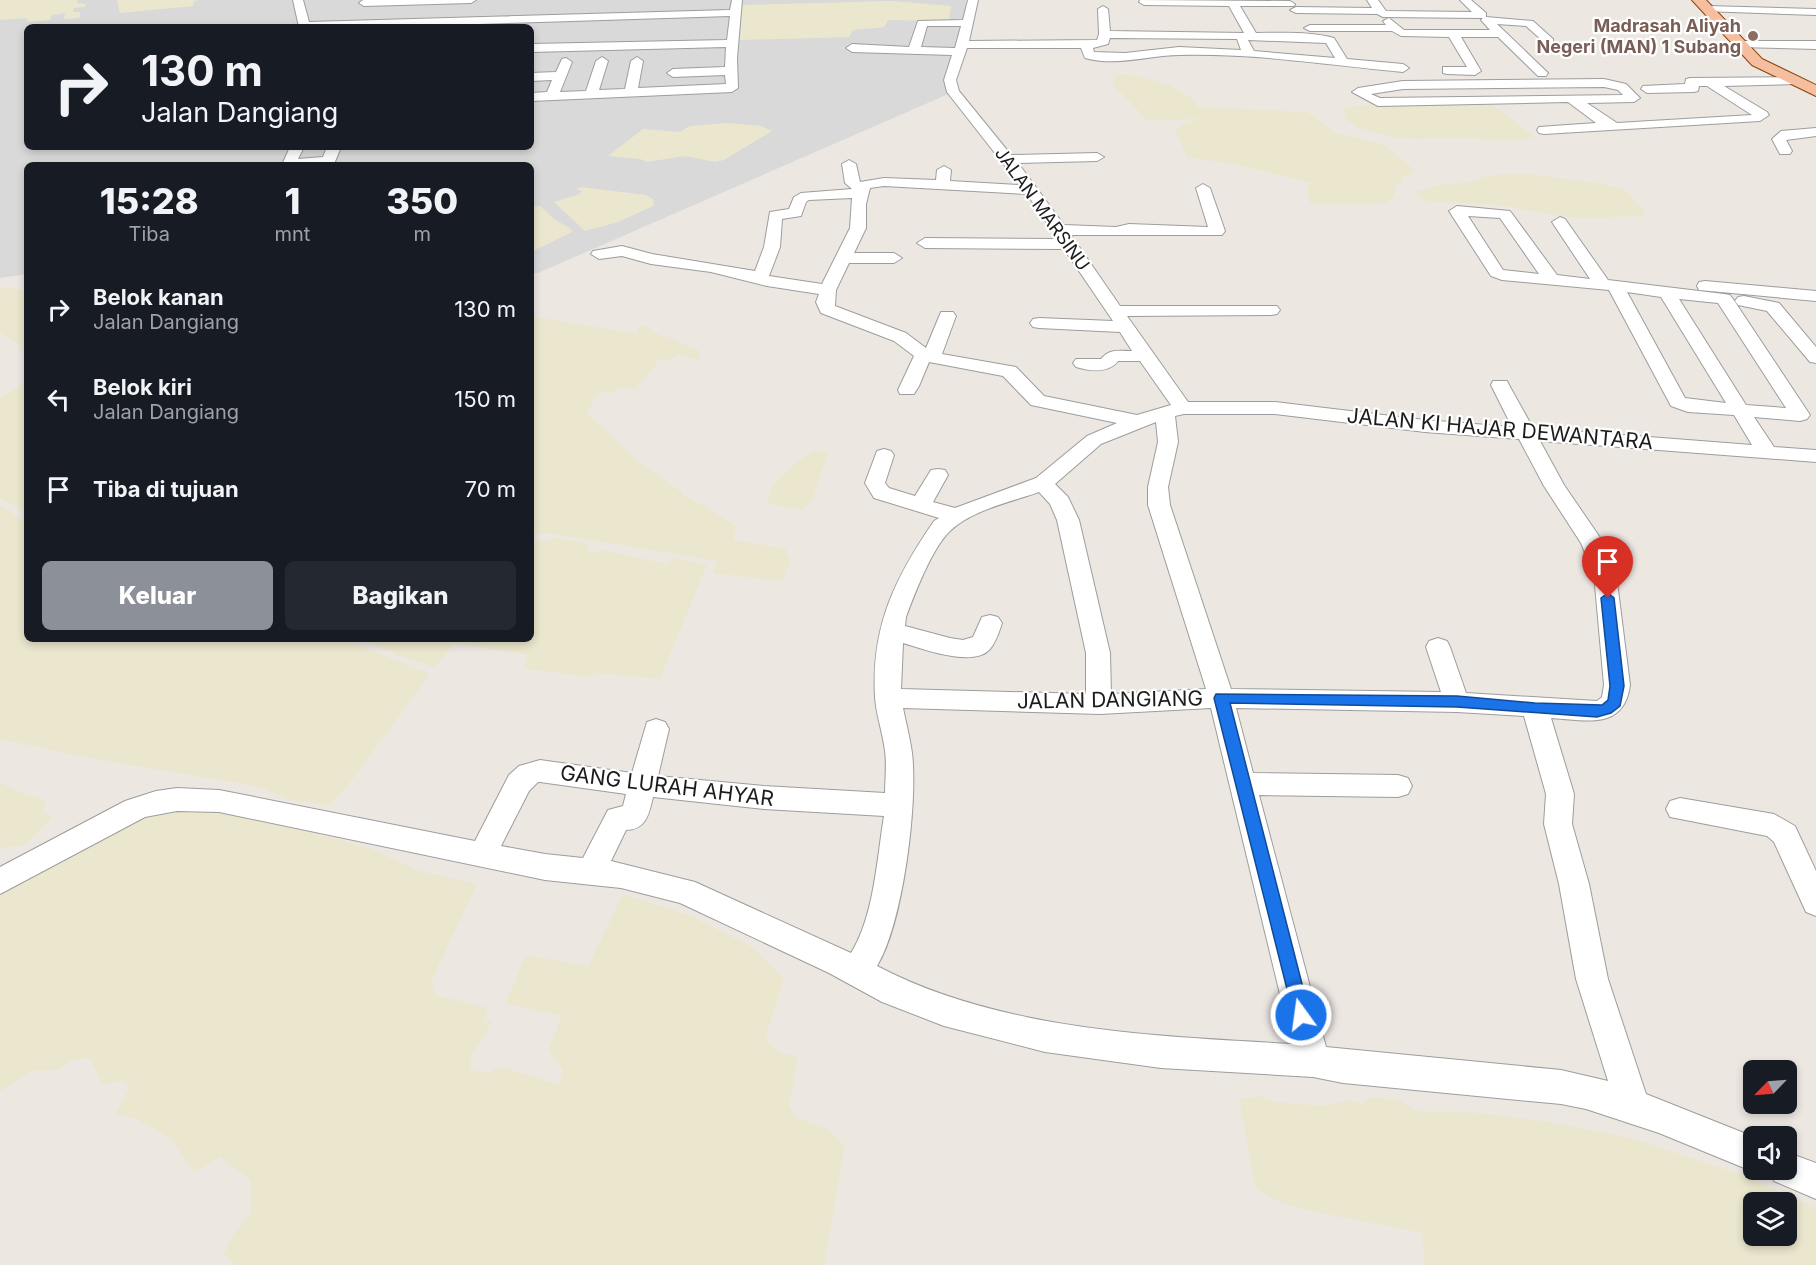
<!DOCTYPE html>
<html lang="id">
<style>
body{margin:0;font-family:Inter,sans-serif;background:#242831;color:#f1f3f6;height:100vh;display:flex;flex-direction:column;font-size:22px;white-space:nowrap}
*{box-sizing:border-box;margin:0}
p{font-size:20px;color:#9ea1a6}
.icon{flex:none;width:33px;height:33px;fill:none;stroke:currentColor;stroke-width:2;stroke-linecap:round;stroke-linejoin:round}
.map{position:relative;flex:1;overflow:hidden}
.drawer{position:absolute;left:24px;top:162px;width:510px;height:480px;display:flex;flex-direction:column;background:#171b24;border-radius:9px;box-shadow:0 3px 9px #0003}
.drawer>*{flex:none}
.hud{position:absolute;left:24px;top:24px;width:510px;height:126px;border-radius:9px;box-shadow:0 3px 9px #0003;background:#171b24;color:#f1f3f6;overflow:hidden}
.needle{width:39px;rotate:245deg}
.tools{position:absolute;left:1743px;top:1060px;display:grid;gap:12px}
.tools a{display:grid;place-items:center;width:54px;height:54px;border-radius:9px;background:#171b24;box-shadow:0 3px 9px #0003;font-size:30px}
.pin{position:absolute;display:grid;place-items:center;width:51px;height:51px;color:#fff;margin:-62px -26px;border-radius:50% 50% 50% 0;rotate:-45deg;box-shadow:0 0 6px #0007}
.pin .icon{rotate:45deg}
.me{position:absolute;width:66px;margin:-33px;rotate:346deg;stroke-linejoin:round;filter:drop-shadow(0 0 4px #0008)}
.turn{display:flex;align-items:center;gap:21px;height:126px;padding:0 18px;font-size:27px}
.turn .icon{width:78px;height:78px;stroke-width:2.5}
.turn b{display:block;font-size:42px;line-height:51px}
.eta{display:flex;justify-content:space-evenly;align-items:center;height:102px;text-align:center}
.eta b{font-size:36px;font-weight:800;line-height:42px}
.button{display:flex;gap:12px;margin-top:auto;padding:12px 18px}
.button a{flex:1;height:69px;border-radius:9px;background:#8c9099;color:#fff;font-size:24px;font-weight:800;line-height:69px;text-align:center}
.button a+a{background:#242831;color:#f1f3f6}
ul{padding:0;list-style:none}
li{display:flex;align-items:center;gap:18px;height:90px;padding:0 18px}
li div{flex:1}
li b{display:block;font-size:22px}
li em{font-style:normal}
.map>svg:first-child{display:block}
.residential{fill:#dad9d9;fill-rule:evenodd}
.farmland{fill:#ebe7ce;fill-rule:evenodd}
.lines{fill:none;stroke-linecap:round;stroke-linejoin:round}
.minor-casing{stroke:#9d9d9d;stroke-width:2}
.major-casing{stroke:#8a450a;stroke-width:2}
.minor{fill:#fff;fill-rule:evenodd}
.major{fill:#f5be9f;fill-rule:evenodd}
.route{fill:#1a73e8;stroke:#114b97;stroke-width:1.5}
.education-dot{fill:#8d6e63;stroke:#fff;stroke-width:2}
.labels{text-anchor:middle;stroke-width:4.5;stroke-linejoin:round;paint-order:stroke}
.far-education-label{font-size:18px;font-weight:bold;fill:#785e54;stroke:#fff;text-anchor:end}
.far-street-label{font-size:18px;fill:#1c1c1c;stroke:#fff}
.street-label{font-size:21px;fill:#1c1c1c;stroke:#fff}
</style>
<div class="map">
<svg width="1816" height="1265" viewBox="0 0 1816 1265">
<rect width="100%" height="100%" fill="#ede7e2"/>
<path class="residential" d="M0,0H966L962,45L953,92L538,273H531V165H27V274L0,278ZM27,27H531V147H27Z"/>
<path class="farmland" d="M0,0H78L77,3L86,4L85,7L74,8L73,12H80V17L77,18L64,19L65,13L52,15L50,20L29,22L26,18L0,20Z
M117,0H200L194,1L193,6L120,13Z
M891,1L951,6L949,21L888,20L884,27L853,30L849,37L740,40L742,5Z
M1127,74L1167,84L1190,97L1199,107L1308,112L1334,132L1383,144L1413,169L1411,174L1402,176L1404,182L1394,186L1396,188L1394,197L1386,204H1311L1306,187L1312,183L1233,164L1187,157L1175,131L1184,124L1200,119L1147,120L1112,84L1115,76Z
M1488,101L1536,138L1509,141L1455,137L1418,139L1393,137L1357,127L1346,119L1344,108L1373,104Z
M727,123L761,126L772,131L724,160L715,162L685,156L647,162L640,159L608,156L643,129L680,132L690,126Z
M1530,174L1598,183L1625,190L1644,211L1645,216L1573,218L1497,205L1425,201L1415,192L1445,184L1465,183L1492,175Z
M581,187L646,195L654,200L653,206L618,222L585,231L554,202L580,194L582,191L576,189Z
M540,206L554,219L571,229L572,232L531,252V207Z
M0,287L27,290V350L19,351L21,346L0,333Z
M531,316L630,333H636L640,326H647L654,332L698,350L701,358L697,360L678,354L669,361L657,360L655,367L635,389L623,387L609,393L600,391L587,413L638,461L683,493L682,495L697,502L736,526L734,540L786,549L787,557L791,560L782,581L712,573L718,561L548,533L531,534Z
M27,381V513L0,498V398Z
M817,450L828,453L811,501L804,510L767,503L772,487L779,478L802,458Z
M0,506L27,522V639H344L430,674L346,788L329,806L287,799L260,787L95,759L0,739Z
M531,538L547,542L554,538L571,540L589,544L588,550L592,553L601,550L668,564L673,558L707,565L660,679L600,673L590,677L528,669L524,666L528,655L454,643L435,667L402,657L362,639H531Z
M0,782L18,792L46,800L43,811L52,818L26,845L0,848Z
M185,806L291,823L321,835L370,848L416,870L477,884L432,980L435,995L488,1008L483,1024L492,1019L486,1035L471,1054V1070L489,1073L499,1066L559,1085L563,1070L548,1051L562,1016L505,1003L526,955L588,966L623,894L691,916L751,946L784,978L765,1040L779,1052L798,1057L789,1105L795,1116L829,1130L845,1146L824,1265H236L223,1255L234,1233L251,1213V1181L220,1157L194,1172L171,1138L134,1118L115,1114L130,1087L122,1081L102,1084L90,1058L74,1059L58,1070L33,1071L0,1091V893L141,810Z
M1260,1096L1276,1102L1325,1106L1347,1100L1363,1104L1372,1097L1401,1101L1416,1111L1480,1113L1549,1122L1635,1139L1734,1172L1816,1207V1265H1425L1422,1233L1306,1210L1275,1200L1255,1188L1239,1099ZM1754,1203H1786V1236H1754Z"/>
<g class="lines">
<g class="minor-casing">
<path id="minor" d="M293,0H303L309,22L730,10L732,0H742L737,58L738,88L732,92L531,101V93L547,92L552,80L531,81V73L556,72L562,59L566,58L572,62L560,92L586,91L596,61L602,57L608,61L599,90L625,89L631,61L637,57L643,61L638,88L726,84L725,75L673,77L667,73L673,69L725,67L726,47L531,52V44L727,40L730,16L384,27H299Z
M363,0H476L471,3L364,6L359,3Z
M968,0H978L969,41L1097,40L1099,34L1098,9L1103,6L1108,9L1110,31L1244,33L1229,6L1144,5L1139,2L1140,0L1290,1L1295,4L1294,6H1240L1256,33C1282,33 1309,31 1334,38L1347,59L1403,64L1409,68L1403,72C1329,65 1254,53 1180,55C1149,55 1116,67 1085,58L1081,48H967L956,80L959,91L1011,155L1097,153L1104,157L1097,161L1018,163L1064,225L1116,227L1129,224L1208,227L1196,188L1203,184L1210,188L1225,231L1222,235H1071L1120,306H1277L1280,310L1277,314L1271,315L1127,316L1188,402H1275L1425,420L1512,427L1491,385L1493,381H1507L1509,385L1533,428L1752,445L1734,415L1688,412L1671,406L1609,290L1502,280L1491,276L1449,211L1457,206L1510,211L1557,275L1590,279L1552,222L1560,217L1565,219L1608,280L1724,294L1730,295L1733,299L1810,415L1807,419L1800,421L1754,417L1774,447L1816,450V462L1540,441L1564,485L1603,542L1616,574L1630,685C1624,731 1585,720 1551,718L1574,794L1572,824L1589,884L1608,979L1646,1094L1754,1137V1170H1760L1754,1172L1659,1133L1586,1109L1561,1104L1343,1083L1313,1077L1161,1068L1045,1052L944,1026L882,1002L829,973L680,903L621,888L545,880L219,812L177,811L145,817L0,894V867L125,801L156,791L177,788L219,790L475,841L509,775L519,766L540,760L632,773L647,722L656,719L665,722L669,729L658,776L764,786L885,793C885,780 887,765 885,751C883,733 876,715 875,697C871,626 895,578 934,521L939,518L874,498L865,483L877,451L884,449L891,451L894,455L885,483L889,488L915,496L931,470L938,469L945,470L948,475L933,502L955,508L1036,478L1087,436L1117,423L1031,405L1003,376L929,362L919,386L914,394H900L898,390L914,356L894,341L821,313L816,302L819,294L767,286L711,272L651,264L622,256L599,259L591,254L593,251L622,246L652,254L755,271L764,247L770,212L789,209L794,197L801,193L852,189L845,183L842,164L849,160L856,164L860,182L884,178L936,180L937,170L944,166L951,170L950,181L1020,185L947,92L944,80L952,55L852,52L846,48L852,44L909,47L918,21L963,20ZM927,26H961L955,48L921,47ZM1110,38L1237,39L1241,50L1179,47L1125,53L1094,52L1093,48L1108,44ZM1248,40L1326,43L1335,58L1254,51ZM884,186L1027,194L1058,239L925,238L917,243L925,248L1064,249L1113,321L1039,318L1033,319L1030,323L1033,327L1039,328L1120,332L1132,351C1119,351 1110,348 1101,359H1076L1073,363L1076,367C1090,371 1108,374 1118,361H1140L1171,405L1137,415L1044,396L1016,367L942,354L956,316L953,312H941L926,348L906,333L835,306L836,290L849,263H894L902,258L894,253H854L866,228V204L870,188ZM852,198L850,228L822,284L769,276L780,247L782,219L801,216L806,202L809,200ZM1468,216L1500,218L1539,274L1503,270ZM1627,292L1661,297L1726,403L1685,398ZM1679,299L1718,303L1786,408L1746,405ZM1184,414H1275L1425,432L1519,439L1544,486L1581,543L1594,574L1604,685L1602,697L1597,701L1466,693L1450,647L1447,641L1438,638L1429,641L1426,647L1441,692L1231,689L1170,505L1168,487L1178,442L1175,416ZM1156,422L1158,442L1148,487V505L1206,689L1111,694L1110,653L1079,520L1068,497L1055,484L1101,444ZM1039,492L1050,504L1057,520L1086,653V694L901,689L903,643C923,649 974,668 990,649C996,642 999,632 1002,623L998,617L990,615L982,617L973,637L963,640L950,638L905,626L906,617C915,593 932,548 950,531C972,510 1011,502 1039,492ZM903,708L1100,714L1211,708L1292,1044C1155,1036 1001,1031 877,966C903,923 918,804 912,753C910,738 906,723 903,708ZM1236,708L1457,712L1524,716L1546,794L1544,824L1559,884L1576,979L1608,1081L1561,1070L1326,1047L1259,795L1398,797L1408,794L1412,786L1408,778L1398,775L1253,773ZM538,782H540L626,794L623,806L608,810L583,858L545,854L501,846L529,791ZM653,797L764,809L884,816C877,858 874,917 851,953L695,882L611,861L626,830C646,830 649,814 653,797Z
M1367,0H1378L1386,11L1472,12L1460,0H1471L1486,13V17L1533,21L1553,39V43H1545L1526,26L1497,24L1548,73L1546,76H1538L1498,37H1461L1481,71L1475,75L1447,74L1443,73V67H1467L1449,37L1401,36L1392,31H1310L1304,28L1310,25H1386L1383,21L1389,18L1404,30H1490L1481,20L1483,18L1383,17L1377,14L1296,13L1290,10L1296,7L1372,8Z
M1707,6L1816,9V15L1703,11V7Z
M1741,41H1816V49L1737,47V43Z
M1793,77L1799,81L1797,84L1724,86L1767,112L1769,115L1760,121L1544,134L1539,133L1537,130L1539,127L1596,123L1568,102L1378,106L1352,92L1358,88L1403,81L1604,79L1626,84L1640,98L1634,102L1587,103L1617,123L1752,115L1707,86H1699L1698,91L1694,92L1647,93L1641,89L1643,86L1685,84L1686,79L1690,78ZM1604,87L1618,90L1623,95L1380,98L1371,94L1403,89Z
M1816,128V136L1786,140L1792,151L1790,154H1780L1772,139L1781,131Z
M290,147H304L298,159L323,157L327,147H341L334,164L282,165Z
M1705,281L1816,291V301L1699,290L1697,286L1699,282Z
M1744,296L1779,303L1816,347V363L1810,362L1767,311L1738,305L1735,301L1738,297Z
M1680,798L1774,814L1795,826L1816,871V916L1806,912L1774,842L1767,836L1670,817L1666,809L1670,801Z
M1786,1152L1816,1163V1199L1774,1181L1769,1170H1786Z"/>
</g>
<g class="major-casing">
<path id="major" d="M1692,0H1706L1762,59L1816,85V96L1752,65Z"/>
</g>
<use href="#minor" class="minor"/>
<use href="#major" class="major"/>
</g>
<path class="route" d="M1608,593L1614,598L1624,686L1620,706L1611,713L1597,717L1457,707L1230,703L1310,1015L1308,1021L1301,1024L1295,1021L1214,698L1216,694L1457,696L1535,703L1602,705L1608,700L1610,686L1601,598Z"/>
<circle class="education-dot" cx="1753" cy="36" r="6"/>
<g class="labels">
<g class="far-education-label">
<text x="1741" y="32">Madrasah Aliyah<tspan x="1741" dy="21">Negeri (MAN) 1 Subang</tspan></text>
</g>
<g class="far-street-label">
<text transform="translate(1042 209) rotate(54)" y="6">JALAN MARSINU</text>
</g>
<g class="street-label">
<text transform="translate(1500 429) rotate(5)" y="7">JALAN KI HAJAR DEWANTARA</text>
<text transform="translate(1110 700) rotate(-1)" y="7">JALAN DANGIANG</text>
<text transform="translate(667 786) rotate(7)" y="7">GANG LURAH AHYAR</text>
</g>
</g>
</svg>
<div class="tools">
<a><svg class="needle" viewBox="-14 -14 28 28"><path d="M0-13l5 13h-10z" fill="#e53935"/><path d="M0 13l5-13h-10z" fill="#9ea1a6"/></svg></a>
<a><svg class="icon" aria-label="sound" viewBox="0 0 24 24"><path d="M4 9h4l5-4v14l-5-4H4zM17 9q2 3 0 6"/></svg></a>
<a><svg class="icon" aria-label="layers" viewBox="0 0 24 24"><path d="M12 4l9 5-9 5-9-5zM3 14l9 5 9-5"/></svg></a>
</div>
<div class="pin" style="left:1608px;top:598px;background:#d93025"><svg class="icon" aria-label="arrive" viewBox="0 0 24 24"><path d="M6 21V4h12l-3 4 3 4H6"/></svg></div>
<svg class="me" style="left:1301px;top:1015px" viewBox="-20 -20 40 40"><circle r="17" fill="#1a73e8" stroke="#fff" stroke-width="3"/><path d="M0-11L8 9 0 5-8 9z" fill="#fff"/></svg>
<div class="hud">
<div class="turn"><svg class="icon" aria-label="right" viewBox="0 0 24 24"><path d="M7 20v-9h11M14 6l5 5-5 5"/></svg><div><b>130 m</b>Jalan Dangiang</div></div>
</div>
<section class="drawer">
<div class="eta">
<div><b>15:28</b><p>Tiba</p></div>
<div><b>1</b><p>mnt</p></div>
<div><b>350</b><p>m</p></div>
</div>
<ul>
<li><svg class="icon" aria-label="right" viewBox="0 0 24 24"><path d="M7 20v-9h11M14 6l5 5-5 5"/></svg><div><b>Belok kanan</b><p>Jalan Dangiang</p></div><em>130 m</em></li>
<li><svg class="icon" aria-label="left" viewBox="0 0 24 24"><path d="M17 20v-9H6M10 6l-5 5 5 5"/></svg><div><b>Belok kiri</b><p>Jalan Dangiang</p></div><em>150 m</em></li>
<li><svg class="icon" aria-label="arrive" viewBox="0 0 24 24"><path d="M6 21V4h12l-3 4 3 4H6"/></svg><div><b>Tiba di tujuan</b></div><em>70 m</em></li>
</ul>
<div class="button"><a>Keluar</a><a>Bagikan</a></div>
</section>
</div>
